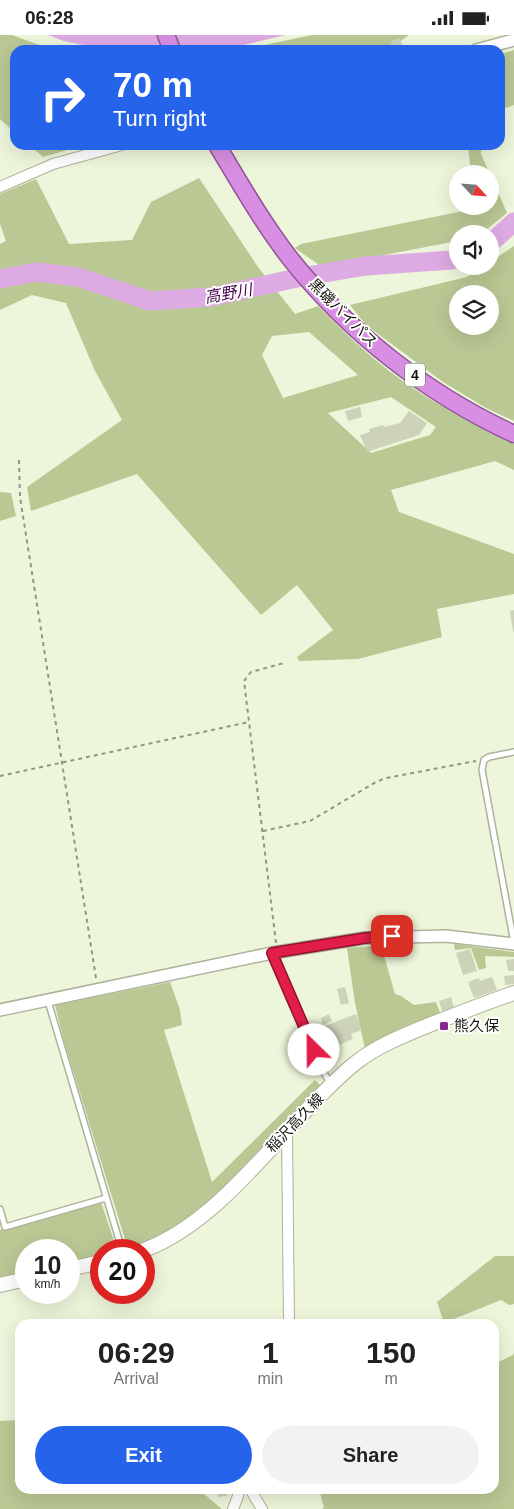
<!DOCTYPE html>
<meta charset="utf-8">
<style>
body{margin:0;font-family:Helvetica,"Noto Sans JP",sans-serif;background:#f2f2f2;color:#222;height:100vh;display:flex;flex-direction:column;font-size:19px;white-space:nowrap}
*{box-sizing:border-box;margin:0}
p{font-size:16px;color:#767676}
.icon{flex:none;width:28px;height:28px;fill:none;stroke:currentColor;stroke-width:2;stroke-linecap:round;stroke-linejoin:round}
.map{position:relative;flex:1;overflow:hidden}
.sheet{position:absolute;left:15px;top:1284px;width:484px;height:175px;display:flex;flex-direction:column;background:#fff;border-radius:15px;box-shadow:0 5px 20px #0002}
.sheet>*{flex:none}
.top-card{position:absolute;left:10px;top:10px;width:495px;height:105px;border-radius:15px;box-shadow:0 5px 20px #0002;background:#2563eb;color:#fff;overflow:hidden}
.needle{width:32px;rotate:116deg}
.buttons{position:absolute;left:449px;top:130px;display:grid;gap:10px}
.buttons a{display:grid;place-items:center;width:50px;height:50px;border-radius:50%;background:#fff;box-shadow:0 5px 20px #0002;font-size:25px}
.speed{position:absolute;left:15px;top:1204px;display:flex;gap:10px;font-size:25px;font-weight:700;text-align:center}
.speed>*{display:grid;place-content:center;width:65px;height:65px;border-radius:50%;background:#fff;box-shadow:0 5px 20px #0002;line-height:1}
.speed small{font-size:12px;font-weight:400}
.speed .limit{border:8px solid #d22;background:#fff;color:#111}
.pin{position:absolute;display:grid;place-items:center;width:42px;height:42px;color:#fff;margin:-21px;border-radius:10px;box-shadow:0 2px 8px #0006}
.me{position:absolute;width:55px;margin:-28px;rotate:337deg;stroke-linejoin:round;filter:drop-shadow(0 0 4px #0008)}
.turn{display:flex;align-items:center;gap:18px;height:105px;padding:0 20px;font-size:22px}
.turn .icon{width:65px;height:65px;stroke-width:2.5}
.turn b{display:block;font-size:35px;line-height:42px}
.eta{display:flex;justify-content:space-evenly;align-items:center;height:85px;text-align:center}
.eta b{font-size:30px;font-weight:700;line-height:35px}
.primary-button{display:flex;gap:10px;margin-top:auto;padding:10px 20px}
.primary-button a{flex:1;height:58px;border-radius:30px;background:#2563eb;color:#fff;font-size:20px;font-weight:700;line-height:58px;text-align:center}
.primary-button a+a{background:#f2f2f2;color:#222}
.status{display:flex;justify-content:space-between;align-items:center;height:35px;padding:0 25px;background:#fff;direction:ltr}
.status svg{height:14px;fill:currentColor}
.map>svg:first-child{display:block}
.green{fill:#bac894;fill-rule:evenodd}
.water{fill:#deaae4}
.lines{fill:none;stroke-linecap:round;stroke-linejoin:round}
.river{stroke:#deaae4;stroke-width:19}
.building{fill:#ccd3b9}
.service-casing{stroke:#acb39a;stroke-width:8}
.minor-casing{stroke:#acb39a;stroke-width:12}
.tertiary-casing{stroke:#acb39a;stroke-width:14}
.secondary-casing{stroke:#acb39a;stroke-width:16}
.trunk-casing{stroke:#8f5394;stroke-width:19}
.path{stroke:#919683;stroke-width:2;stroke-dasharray:4 4;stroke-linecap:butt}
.service{stroke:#fff;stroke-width:5}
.minor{stroke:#fff;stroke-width:10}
.tertiary{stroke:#fff;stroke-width:11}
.secondary{stroke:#fff;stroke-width:14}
.trunk{stroke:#d88ee2;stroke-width:16}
.route-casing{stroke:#92132f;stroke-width:12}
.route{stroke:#e11d48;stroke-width:9}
.poi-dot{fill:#852791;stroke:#fff;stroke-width:2}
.labels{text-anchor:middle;stroke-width:4;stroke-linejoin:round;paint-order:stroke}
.shield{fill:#fff;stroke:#5d5e58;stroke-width:1}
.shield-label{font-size:14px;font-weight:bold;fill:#171910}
.street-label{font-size:15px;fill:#171910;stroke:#fff}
.poi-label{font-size:15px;fill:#171910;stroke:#fff;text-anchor:start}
.water-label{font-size:16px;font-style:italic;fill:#46054e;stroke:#fff}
</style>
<div class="status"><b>06:28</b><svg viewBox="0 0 49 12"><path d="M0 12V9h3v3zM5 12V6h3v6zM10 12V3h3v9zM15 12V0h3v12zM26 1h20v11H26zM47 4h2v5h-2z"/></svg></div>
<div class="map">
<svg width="514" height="1474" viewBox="0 0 514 1474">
<rect width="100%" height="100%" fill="#edf5da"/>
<path class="green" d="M0,0H12L53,15H15V98L0,84Z
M312,0H409L388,15H241Z
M514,15V70L500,75V19Z
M29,110H85L43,122Z
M468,110H482L481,119L490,139H471Z
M490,139L507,178L481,199H458L457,206L322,232L295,213L301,209L473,174V171H490Z
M199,143L258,232L295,279L318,271C333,286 349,302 365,316C409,355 461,384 514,409V435L495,426L391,455L399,477L514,519V559L437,574L442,602L358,624L299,626L297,622L333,595L297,550L261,580L137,439L31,476L27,452L122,385L95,336L66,268L32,260L0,275V209L6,206L0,189V159L36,144L69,209L132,205L151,167ZM309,297L358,340L283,363L262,320L272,301ZM391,362L436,392L430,400L371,418L328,378Z
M514,211V386L486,373L443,347L366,290L350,270L467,242L484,231H490V227ZM458,259H490V291H458Z
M0,457L11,458L16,481L0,486Z
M454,909L514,917V922L485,921L486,933L479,935L471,913L455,915Z
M381,910L395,959L401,961L414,970L436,967L441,980L365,1014L355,968L347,913Z
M170,947L180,975L182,990L164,995L212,1147L315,1045L321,1051L213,1163L186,1187L148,1208L128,1214L63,1003L55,970Z
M101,1167L117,1215H101V1220L69,1229V1215H26V1239L0,1244V1195Z
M495,1221H514V1269L509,1270L501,1265L444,1288L437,1267Z
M514,1317V1474H321L324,1473L319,1454H494V1329L513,1320Z
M20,1385V1454H198L222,1474H0V1386Z"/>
<path class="water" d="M48,0H285L223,15H107L64,6Z"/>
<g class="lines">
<path class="river" d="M490,207L495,204L514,187
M0,244L37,237L78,242L150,266L211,262L301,242L366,231L452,225L458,223"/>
</g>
<path class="building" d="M399,3L405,15H394L390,7Z
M360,372L362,382L348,386L345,376Z
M409,376L427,388L419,400L367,417L360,400L370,397L369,394L383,390L384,392L400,388Z
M514,575V597H513L510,576Z
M470,914L477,936L463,940L456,918Z
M514,924V936H508L506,925Z
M514,940V949L505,950L504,941Z
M492,942L497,955L474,963L468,947L479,943L480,946Z
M345,952L349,968L341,970L337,954Z
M451,962L454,973L442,976L439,966Z
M329,979L332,986L323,990L321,983Z
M356,979L362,995L351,999L353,1004L336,1011L334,1005L328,1007L322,992Z
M217,1454H227V1461L218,1462Z"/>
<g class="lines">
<g class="service-casing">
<path id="service" d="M514,908L482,735L484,725L489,722L514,717
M272,919L320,1031L330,1048
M48,966L122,1215
M0,1174L5,1192L106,1163"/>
</g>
<g class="minor-casing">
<path id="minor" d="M0,152L53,129L122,110
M287,1096L289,1289
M250,1454L262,1474
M233,1474L238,1461V1454"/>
</g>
<g class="tertiary-casing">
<path id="tertiary" d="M476,15L514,5
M0,975L272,918L365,903L446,901L514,909"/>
</g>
<g class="secondary-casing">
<path id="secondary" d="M144,1215C210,1191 265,1118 314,1067C328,1053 342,1038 358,1026C379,1010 405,1000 429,990C457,979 485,968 514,958
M69,1234L101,1227
M0,1250L26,1244"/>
</g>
<g class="trunk-casing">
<path id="trunk" d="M166,0L172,15
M217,110C240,148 262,187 289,222C348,297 427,359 514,399"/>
</g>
<path class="path" d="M19,425L20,462L96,943
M0,741L249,687
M263,796L310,786L376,747L386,743L476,726
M276,908L244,646L251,637L284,628"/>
<use href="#service" class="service"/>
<use href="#minor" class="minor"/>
<use href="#tertiary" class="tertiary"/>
<use href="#secondary" class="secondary"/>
<use href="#trunk" class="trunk"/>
</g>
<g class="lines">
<g class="route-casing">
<path id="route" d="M314,1015L272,918L365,903L392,901"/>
</g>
<use href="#route" class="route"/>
</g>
<rect class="poi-dot" x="439" y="986" width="10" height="10" rx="2.5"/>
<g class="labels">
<rect class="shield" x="405" y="328.5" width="20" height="23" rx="4"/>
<g class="shield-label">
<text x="415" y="345">4</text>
</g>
<g class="street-label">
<text transform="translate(343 278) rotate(45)" y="5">黒磯バイパス</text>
<text transform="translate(295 1088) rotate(-46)" y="5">稲沢高久線</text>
</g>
<g class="poi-label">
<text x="454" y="996">熊久保</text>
</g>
<g class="water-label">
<text transform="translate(228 258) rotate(-10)" y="6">高野川</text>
</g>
</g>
</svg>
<div class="buttons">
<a><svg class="needle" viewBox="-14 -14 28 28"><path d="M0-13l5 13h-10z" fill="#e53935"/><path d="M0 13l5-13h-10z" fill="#767676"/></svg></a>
<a><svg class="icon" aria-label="sound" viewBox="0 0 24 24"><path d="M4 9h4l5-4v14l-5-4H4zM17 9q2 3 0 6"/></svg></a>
<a><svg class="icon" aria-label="layers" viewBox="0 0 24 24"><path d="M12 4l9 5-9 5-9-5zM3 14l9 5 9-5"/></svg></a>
</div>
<div class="speed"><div>10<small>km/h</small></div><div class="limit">20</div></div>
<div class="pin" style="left:392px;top:901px;background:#d93025"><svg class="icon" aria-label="arrive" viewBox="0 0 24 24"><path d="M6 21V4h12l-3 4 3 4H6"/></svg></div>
<svg class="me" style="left:314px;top:1015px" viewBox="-20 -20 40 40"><circle r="19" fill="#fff"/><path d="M0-13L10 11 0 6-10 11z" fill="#e11d48"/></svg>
<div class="top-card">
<div class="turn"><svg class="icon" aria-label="right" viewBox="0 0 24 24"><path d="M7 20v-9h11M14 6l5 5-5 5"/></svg><div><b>70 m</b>Turn right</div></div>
</div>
<section class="sheet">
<div class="eta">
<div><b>06:29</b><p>Arrival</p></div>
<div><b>1</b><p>min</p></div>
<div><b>150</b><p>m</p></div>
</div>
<div class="primary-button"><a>Exit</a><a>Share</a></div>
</section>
</div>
